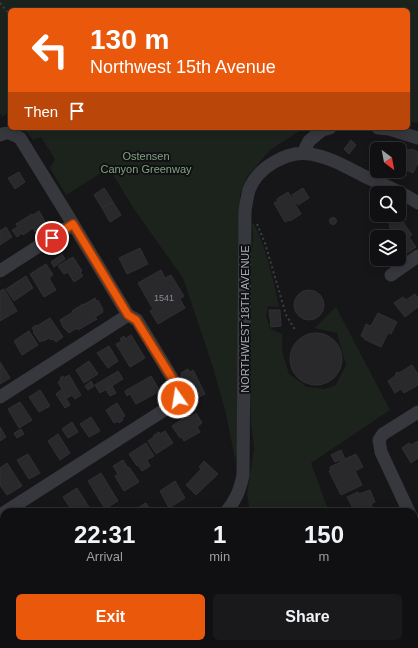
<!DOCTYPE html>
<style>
body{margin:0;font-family:Arial,sans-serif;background:#19191b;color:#f1f3f6;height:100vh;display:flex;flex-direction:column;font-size:15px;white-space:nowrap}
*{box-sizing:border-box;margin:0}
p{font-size:13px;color:#9c9d9f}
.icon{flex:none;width:22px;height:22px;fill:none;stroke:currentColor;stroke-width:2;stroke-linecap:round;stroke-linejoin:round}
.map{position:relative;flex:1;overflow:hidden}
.panel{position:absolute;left:0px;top:508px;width:418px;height:140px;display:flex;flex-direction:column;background:#101012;border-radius:12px 12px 0 0;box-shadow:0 2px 10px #0003,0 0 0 1px #303032}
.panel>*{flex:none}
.guide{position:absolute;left:8px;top:8px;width:402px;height:122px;border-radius:6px;box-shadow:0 2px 10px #0003,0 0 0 1px #303032;background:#ea580c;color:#fff;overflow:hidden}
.needle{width:26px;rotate:148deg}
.buttons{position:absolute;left:370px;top:142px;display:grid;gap:8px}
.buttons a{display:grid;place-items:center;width:36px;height:36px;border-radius:6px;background:#101012;box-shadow:0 2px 10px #0003,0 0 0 1px #303032;font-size:20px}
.pin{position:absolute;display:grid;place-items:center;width:34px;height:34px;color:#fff;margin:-17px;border:2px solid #fff;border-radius:50%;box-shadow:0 1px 4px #0007}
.me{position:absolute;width:44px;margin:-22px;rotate:347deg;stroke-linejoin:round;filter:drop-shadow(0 0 3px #0008)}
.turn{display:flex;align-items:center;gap:14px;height:84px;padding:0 16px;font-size:18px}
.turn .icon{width:52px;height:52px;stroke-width:2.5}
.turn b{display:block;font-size:28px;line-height:34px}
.then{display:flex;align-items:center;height:38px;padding:0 16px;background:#0003;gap:8px;font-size:15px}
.eta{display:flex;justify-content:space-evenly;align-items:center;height:68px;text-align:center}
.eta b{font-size:24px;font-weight:800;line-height:28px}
.button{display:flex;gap:8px;margin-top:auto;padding:8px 16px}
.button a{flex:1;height:46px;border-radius:6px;background:#ea580c;color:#fff;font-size:16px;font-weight:800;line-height:46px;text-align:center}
.button a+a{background:#19191b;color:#f1f3f6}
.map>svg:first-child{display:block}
.green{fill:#1c231d}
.building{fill:#29292c;stroke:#303034}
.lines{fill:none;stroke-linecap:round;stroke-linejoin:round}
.path{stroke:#3d3f44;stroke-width:2;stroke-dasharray:2 3;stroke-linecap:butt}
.minor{stroke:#37383d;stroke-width:13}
.route-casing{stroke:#983908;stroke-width:10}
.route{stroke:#ea580c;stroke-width:7}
.labels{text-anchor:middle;stroke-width:4;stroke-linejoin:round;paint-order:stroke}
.number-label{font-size:9px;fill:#888b94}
.park-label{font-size:11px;fill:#7fa381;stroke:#111113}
.street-label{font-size:11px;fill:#a8adb8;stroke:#111113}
</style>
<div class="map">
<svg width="418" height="648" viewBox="0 0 418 648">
<rect width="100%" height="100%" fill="#161618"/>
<path class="green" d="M0,0H418V123L408,121V10H10V112L2,117L0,113Z
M20,128H304L270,150L247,177L240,195L241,229L238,449L235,459L226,414L212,364L183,278L134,209L109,168L66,195L50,168L55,159L41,137L33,140L27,132Z
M252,224H254C267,250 273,279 279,307L268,306L266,317L271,329L282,334V351L289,374L307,387L325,389L336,385L346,365L337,333L315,328L336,307L390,410L311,463L329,512H250L247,494L254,448L251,422L249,365L251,313L250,270L253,239Z
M277,644H378L384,648H280Z"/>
<path class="building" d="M351,140L356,145L349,154L344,149Z
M395,144L409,150L412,149L418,152V163L413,173L402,168L404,165L399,163V149H393Z
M19,172L25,182L15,189L8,178Z
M104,188L105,189L113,202L102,208L94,195Z
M303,188L309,198L298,205L297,203L295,204L301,214L290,221L289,220L285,222L274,203L278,201L277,199L288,192L293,199L294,198L292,195Z
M113,202L121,215L110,222L102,208Z
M39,211L47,225L35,232L33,228L23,235L22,233L17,237L12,230L18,227L16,224L32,214L33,215Z
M399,216L412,235L409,237L416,247L401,257L399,254V237H392L389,233L392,231L389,226L390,225L389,223Z
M329.5 221a3.5 3.5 0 1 1 7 0a3.5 3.5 0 1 1-7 0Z
M6,227L12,237L0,245V231Z
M140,248L148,264L127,274L119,258Z
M62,254L65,259L54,267L51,262Z
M73,257L82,271L80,272L83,276L74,282L68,272L64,274L58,266Z
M46,264L53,275L49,278L56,290L44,297L30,274Z
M161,270L165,278L171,275L184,296L180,299L185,308L158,324L150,311L153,309L138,283Z
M26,276L33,288L14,301L6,289Z
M4,289L17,311L0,321V291Z
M294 305a15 15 0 1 1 30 0a15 15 0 1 1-30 0Z
M415,294L417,297L418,296V307L405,317L394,303L403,297L406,300Z
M95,298L96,301L98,300L103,310H102L103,312L95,317L97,319L78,330L77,328L69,333L63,327L60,320L73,312L72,311L83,304V305Z
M269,310H280L281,326L271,327Z
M378,313L397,322L391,334L388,333L381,347L364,339L365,338L361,336L366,324L370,326V325L371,326Z
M50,318L63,337L56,342L53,339L51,340L49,338L44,341V340L40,342L33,332L34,331L32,328L36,325L37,326Z
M29,331L38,345L22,355L14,341Z
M290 359a26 26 0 1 1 52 0a26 26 0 1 1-52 0Z
M131,335L145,358L130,367L116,344L122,341L120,339L124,336L125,339Z
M109,346L118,361L108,368L97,353Z
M89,361L98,374L84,383L76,370Z
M0,362L10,378L0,384Z
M412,365L418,374V385L404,393L401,389L395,393L388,381L396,375V373L397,372L399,373Z
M188,369L190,372L193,370L205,394L195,399L192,393L189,394L180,376L182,375L181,373Z
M118,371L123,379L100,393L95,385Z
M69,375L81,395L75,399L72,395L67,398L58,382L61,380L60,378L63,376L64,378Z
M151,376L160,391L136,404L130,394L127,396L125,391Z
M91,381L94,386L88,390L85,386Z
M112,386L116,393L110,396L106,390Z
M40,390L50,406L39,412L29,397Z
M61,390L70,405L65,408L56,394Z
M20,402L32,420L19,428L8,409Z
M117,403L125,416L122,418L123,420L119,423L118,421L114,423L106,410Z
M196,413L202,423L197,427L200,432L184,441L182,437L180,438L172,426L188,415L190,417Z
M91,417L100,431L89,437L80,424Z
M72,422L78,432L68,438L62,429Z
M0,427L6,437L0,441Z
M21,429L24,434L17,438L14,433Z
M165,431L173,443L156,454L148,441L154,437L153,436L159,432L160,434Z
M58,434L70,453L60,460L48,441Z
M418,441V458L411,463L402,448L409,443L411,445Z
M146,443L154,456L147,460L150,466L142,471L138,465L137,466L129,454Z
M341,450L345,459L356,454L363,467L355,471L362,485L341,495L329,471L331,470L330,467L341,462L340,460L335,462L331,455Z
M28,454L40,473L29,479L17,460Z
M123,460L128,468L129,467L139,482L124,491L115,476L118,474L113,466Z
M204,461L218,474L196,495L186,485L201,469L199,467Z
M7,463L22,486L7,495L0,485V468Z
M101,473L118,501L105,509L88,481Z
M175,481L185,498L169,508L160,491Z
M77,488L92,512H73L63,497Z
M370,490L375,502L371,504L374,512H355L347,497L358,492L359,494Z
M146,503L152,512H135L134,510Z
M4,533V546L0,539V536Z
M0,546L4,553V569L0,571Z
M417,602L418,603V617L414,619V604Z
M58,644H94L95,647L94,648H60Z
M233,644H248L250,648H234Z"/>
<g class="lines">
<path class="path" d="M0,3L10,15
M257,224L265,243L286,315L296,331"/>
<path class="minor" d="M378,128L389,129L418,138
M0,135C9,131 12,134 20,138L73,224L128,315L137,320L177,386C180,396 178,397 172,405L5,512
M303,153L309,141L322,130L330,128
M0,271L73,224
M391,275L418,256
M0,397L128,315
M226,512C236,500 240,490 243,475L245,211C246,205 247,197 249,190C257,168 287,150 310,154C330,157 348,168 366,177C384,185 402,192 418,203
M409,512L381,452L379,440L383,434L418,412
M414,523L418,532
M0,607L4,613
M204,644L207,648
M16,648L22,644"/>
</g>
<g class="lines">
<g class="route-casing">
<path id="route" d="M52,238L73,224L128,315L136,320L177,386L179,393L178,398"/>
</g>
<use href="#route" class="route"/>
</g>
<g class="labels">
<g class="number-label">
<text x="164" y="301">1541</text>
</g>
<g class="park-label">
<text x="146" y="160">Ostensen<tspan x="146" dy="13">Canyon Greenway</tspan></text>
</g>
<g class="street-label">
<text transform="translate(245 319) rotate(-90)" y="4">NORTHWEST 18TH AVENUE</text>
</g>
</g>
</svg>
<div class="buttons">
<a><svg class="needle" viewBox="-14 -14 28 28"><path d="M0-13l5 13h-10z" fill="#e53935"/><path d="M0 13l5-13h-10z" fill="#9c9d9f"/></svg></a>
<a><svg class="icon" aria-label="search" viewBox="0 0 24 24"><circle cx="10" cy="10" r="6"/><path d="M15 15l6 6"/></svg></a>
<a><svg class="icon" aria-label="layers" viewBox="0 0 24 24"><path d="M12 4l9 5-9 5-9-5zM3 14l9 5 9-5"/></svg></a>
</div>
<div class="pin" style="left:52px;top:238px;background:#d93025"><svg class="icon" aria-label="arrive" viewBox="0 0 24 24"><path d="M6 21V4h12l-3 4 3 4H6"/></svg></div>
<svg class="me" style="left:178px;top:398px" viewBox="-20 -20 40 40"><circle r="17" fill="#ea580c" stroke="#fff" stroke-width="3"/><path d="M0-11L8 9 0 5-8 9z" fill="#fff"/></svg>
<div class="guide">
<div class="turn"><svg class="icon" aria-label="left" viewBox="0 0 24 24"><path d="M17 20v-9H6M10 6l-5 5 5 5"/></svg><div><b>130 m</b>Northwest 15th Avenue</div></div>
<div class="then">Then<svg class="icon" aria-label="arrive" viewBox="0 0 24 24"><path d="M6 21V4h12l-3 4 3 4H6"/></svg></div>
</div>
<section class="panel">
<div class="eta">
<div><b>22:31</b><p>Arrival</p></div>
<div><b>1</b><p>min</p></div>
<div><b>150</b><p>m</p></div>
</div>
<div class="button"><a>Exit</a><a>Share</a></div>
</section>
</div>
